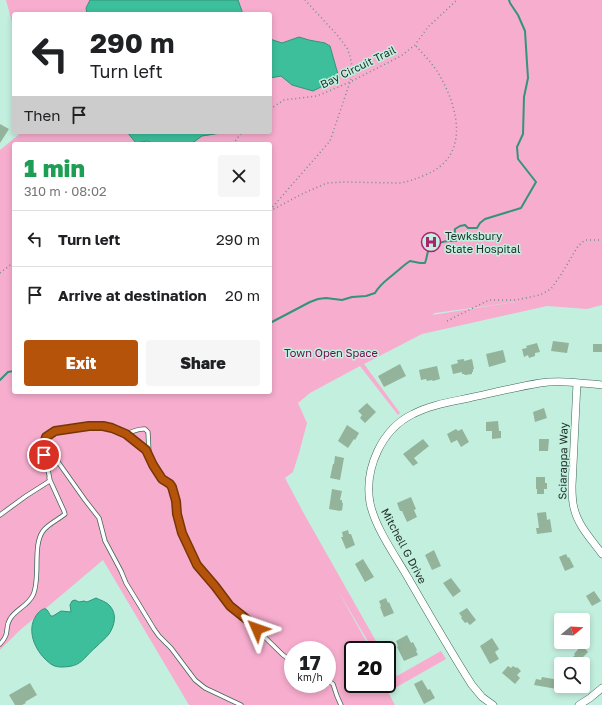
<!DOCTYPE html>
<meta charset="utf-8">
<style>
body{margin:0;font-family:"Golos Text",sans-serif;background:#f6f6f6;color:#202124;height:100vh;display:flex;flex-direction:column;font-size:15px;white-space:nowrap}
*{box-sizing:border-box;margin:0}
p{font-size:13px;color:#757577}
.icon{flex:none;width:22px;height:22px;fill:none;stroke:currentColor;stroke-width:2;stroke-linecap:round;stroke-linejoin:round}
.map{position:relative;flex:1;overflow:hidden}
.side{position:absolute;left:12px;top:142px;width:260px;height:252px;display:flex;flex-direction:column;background:#fff;border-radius:4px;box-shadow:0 2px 6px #0003}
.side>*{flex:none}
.hud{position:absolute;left:12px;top:12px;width:260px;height:122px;border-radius:4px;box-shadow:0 2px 6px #0003;background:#fff;color:#202124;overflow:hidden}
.needle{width:26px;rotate:72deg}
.tools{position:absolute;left:554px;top:613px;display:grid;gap:8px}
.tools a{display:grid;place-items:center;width:36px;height:36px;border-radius:4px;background:#fff;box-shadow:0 2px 6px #0003;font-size:20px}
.speed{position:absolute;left:284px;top:641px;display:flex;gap:8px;font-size:20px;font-weight:700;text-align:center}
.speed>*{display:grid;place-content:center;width:52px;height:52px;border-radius:50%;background:#fff;box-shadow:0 2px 6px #0003;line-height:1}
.speed small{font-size:10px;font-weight:400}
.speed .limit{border:2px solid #111;border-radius:6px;background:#fff;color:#111}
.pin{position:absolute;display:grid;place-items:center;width:34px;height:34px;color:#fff;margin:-17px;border:2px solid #fff;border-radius:50%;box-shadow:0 1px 4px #0007}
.me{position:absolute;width:44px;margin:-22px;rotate:313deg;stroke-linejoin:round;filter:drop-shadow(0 0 3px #0008)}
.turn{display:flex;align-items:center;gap:14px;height:84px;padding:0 12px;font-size:18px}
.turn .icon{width:52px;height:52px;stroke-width:2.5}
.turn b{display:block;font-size:28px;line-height:34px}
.then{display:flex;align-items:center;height:38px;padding:0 12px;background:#0003;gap:8px;font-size:15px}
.round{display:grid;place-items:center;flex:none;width:42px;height:42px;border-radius:4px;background:#f6f6f6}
.overview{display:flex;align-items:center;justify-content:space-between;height:68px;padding:0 12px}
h1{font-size:24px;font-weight:800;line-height:30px;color:#1e9e55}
.primary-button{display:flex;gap:8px;margin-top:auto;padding:8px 12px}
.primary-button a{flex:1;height:46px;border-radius:4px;background:#b45309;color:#fff;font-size:16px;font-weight:800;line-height:46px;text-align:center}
.primary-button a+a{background:#f6f6f6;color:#202124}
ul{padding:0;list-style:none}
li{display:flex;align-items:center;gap:12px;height:56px;padding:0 12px;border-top:1px solid #e0e0e0}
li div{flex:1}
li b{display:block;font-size:15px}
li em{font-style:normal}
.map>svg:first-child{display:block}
.green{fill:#f7adce;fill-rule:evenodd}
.water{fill:#3dbf9c;stroke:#33947a}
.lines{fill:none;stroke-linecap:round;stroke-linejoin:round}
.stream{stroke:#33947a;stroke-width:2}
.building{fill:#93b39a}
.lane-casing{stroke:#3d6558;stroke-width:5}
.street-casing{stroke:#3d6558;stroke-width:8}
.path{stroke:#708f84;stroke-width:1.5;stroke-dasharray:1 3;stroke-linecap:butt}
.lane{stroke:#fff;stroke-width:3.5}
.street{stroke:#fff;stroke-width:7}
.route-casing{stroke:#753606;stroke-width:10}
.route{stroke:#b45309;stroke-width:7}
.labels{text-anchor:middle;stroke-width:3;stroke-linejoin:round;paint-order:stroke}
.street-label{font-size:11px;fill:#1d2f29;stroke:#c3efdf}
.poi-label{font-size:11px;fill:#1d2f29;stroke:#c3efdf;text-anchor:start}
.park-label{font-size:11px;fill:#79084d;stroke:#c3efdf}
</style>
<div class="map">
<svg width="602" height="705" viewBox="0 0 602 705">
<rect width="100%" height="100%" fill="#c3efdf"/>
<path class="green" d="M6,0H602V305L587,309L547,306L422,334L364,364L400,413L398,415L360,366L310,393L298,403L307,423L299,453L293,472L285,478L303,512L381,650H373L337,589L371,650H353V684H387V660L397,676L441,651L446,659L388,692L395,705H189L103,560L19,631L0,650V150L22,132H270V14H14V30ZM14,144H270V392H14ZM522,301L432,315L435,313ZM293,650H327V684H293Z"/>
<path class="water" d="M90,0H238L243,14H87L86,8Z
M299,37L309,40L325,43L330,46L339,78L313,91L292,85L281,76L270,78V39L282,43Z
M127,132H222L221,133L202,136L191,144H154L147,141L136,143Z
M96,598C100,600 107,602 110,606C117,614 115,625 109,634C105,639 101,642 96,647C82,659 82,667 61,667C54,667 50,664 45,659C33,647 26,627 38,613C40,611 43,608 46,609C48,610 49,614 51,616H53L61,611L71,612L70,605L72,601L75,600L79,602L84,601L87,602Z"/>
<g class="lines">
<path class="stream" d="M270,323L310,302L318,299L326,298L342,300L352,297L366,296L375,293C380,284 387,280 395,273C400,269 404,265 410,261L420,263H425C427,258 427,253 429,248C434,245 442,241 449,241C451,241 453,241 456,241C457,237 454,234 455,229L460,226L465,225L468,228H477L480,223L485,219L521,208L536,182L518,159L517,147L523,134L524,97L528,78L527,63L525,31L518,15L510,3L509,0
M0,380L8,372L14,371"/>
</g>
<path class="building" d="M0,124L9,129L0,143Z
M553,341L569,343L567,353L551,351Z
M537,343L540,352L535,353V356L529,358L528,355L524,357L522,349L527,348L526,346Z
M593,344H602V352H593Z
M503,350L506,362L489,367L486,354Z
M464,359V361L472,359L474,369H473V372H472V374L465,375L464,374H462V372L453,374L451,365L458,363L457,360Z
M400,364L406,376L384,387L378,376Z
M437,366L440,379L433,381L432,380L427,381L426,379L421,380L419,370Z
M367,403L376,412L365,423L360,418L362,415L358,411Z
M544,408L547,418L535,422L533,412Z
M498,421L499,431H501V438L492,439V431H486V422Z
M347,425L359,433L355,440L354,439L348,448L338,441Z
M456,429L458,431L462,429L469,442L461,447L457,440L451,443L447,434Z
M423,439L429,446L414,458L418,463L413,466L403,454Z
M539,439H549L548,451H539Z
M335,456L344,458L340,480L330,478L333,464H334Z
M536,477H545V483H547V489H544V494H537V489H536Z
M332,489L342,491L340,500H342V503H343L342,511L341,510L340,511L329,509Z
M411,497L416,509L414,510L417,517L407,522L402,511H400L397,503Z
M546,512L547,520L550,519L552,532L537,534L536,528H539L537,513Z
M348,530L349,534H351L355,545L346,549L341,537H343L342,532Z
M434,550L441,566L432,570L425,555Z
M566,554L568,558L569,557L574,567L565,571L559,557Z
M363,559L374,577L365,582L355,564Z
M451,578L461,591L453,597L443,583Z
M594,591L601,601L592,606L586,596Z
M386,598L388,603L389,602L394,613L384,617L380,607L381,606L379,601Z
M467,608L476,620L470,625L467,622L465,623L461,618L462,617L459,613Z
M407,635L411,643L413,642L417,650L416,651L418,655L404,661L397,647L398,646L396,641Z
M492,638L499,649L495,652L499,659L490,664L480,646Z
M582,645L588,652L576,664L571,659L575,655L574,654Z
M508,666L511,668L513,666L516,668L517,667L521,671L517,675L520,678L515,684L502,673Z
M542,677L559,680L557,689L534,685L536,679L541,680Z
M422,680L428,690L430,689L435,698L424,704L414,684Z
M30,683L37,695L25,702L26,703L22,705H15L9,695Z"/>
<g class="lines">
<g class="lane-casing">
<path id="lane" d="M126,434L146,450L153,465L162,479L165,482L170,484L172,487L176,501L177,514L182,533L197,565L215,586L230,607L245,618L283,655L293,662
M45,444C45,442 44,440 45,438C51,427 91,425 102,426C109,427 122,434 127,433C132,433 137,428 145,429L148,432L149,453
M0,515L26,496L48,482L50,480L44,449V445H46L85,500L99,518L105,541L121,571L126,583L154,629L159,636L171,648L195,680L205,688L241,705
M0,644C11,633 4,628 10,619C16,609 28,606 33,595C41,578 32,546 43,531C48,524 58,520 65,514L64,511L49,478
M327,680L333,684L337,696L341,705"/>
</g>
<g class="street-casing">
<path id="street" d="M577,383L572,486C572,493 572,501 574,508C578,526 592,540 602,554
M493,705L482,697L472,685C449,649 428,612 407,576C394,554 375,527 370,503C364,468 382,429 413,414C430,405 450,402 469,398C492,393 516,387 540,383C560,380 581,383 602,385
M579,705L590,698L602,688"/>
</g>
<path class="path" d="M270,109L284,100L317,96L350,82L401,56L415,45L428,27L457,0
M233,144L242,132
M270,210L330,141L350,82L353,71L350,56L347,48L338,36L305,0
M270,211L304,193L327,183L343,182L399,183C408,182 416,179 425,175C470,157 459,110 440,76C434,65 424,55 415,45
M0,273L14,262
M447,321L489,300H516L540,295L551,289L562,273L578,246L585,240H602"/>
<use href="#lane" class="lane"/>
<use href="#street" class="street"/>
</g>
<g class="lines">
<g class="route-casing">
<path id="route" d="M44,455V447L45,444V440L46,437L55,431L89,426H103L112,428L126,434L146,450L153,465L162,479L170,484L172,487L176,501L177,514L182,533L197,565L215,586L230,606L245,618L257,629"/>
</g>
<use href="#route" class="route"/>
</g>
<defs>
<g id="hospital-ring" transform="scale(1)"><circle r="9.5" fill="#c3efdf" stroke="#a9256f" stroke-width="1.5"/><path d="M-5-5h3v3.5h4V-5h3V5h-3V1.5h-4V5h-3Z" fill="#a9256f"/></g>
</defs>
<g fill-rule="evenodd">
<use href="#hospital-ring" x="431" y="242"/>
</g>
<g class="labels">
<g class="street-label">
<text transform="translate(358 67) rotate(-26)" y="4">Bay Circuit Trail</text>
<text transform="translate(563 461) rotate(-89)" y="4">Sciarappa Way</text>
<text transform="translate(404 546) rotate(62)" y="4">Mitchell G Drive</text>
</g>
<g class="poi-label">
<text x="445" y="240">Tewksbury<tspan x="445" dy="13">State Hospital</tspan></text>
</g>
<g class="park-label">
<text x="331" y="357">Town Open Space</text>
</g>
</g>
</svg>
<div class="tools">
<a><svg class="needle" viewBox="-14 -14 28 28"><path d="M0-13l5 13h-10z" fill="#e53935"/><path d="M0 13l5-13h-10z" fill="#757577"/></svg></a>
<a><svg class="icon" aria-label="search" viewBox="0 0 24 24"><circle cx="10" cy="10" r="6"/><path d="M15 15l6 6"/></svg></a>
</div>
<div class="speed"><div>17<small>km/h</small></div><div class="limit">20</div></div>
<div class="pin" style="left:44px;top:455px;background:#d93025"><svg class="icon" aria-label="arrive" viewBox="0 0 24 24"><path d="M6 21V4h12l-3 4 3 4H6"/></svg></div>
<svg class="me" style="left:257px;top:629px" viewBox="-20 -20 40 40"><path d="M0-17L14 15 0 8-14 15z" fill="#b45309" stroke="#fff" stroke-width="4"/></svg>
<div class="hud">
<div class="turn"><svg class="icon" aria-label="left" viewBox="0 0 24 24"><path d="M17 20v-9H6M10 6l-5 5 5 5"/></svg><div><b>290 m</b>Turn left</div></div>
<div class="then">Then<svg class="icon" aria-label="arrive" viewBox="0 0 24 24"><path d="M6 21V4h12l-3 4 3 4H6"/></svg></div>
</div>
<section class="side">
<div class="overview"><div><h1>1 min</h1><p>310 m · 08:02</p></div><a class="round"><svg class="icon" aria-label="close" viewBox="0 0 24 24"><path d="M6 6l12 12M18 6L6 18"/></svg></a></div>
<ul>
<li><svg class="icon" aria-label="left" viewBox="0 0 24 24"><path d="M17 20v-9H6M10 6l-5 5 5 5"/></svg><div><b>Turn left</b></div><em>290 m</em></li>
<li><svg class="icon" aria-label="arrive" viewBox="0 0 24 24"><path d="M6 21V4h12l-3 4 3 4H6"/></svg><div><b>Arrive at destination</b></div><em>20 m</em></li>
</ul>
<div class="primary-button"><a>Exit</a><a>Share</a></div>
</section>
</div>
